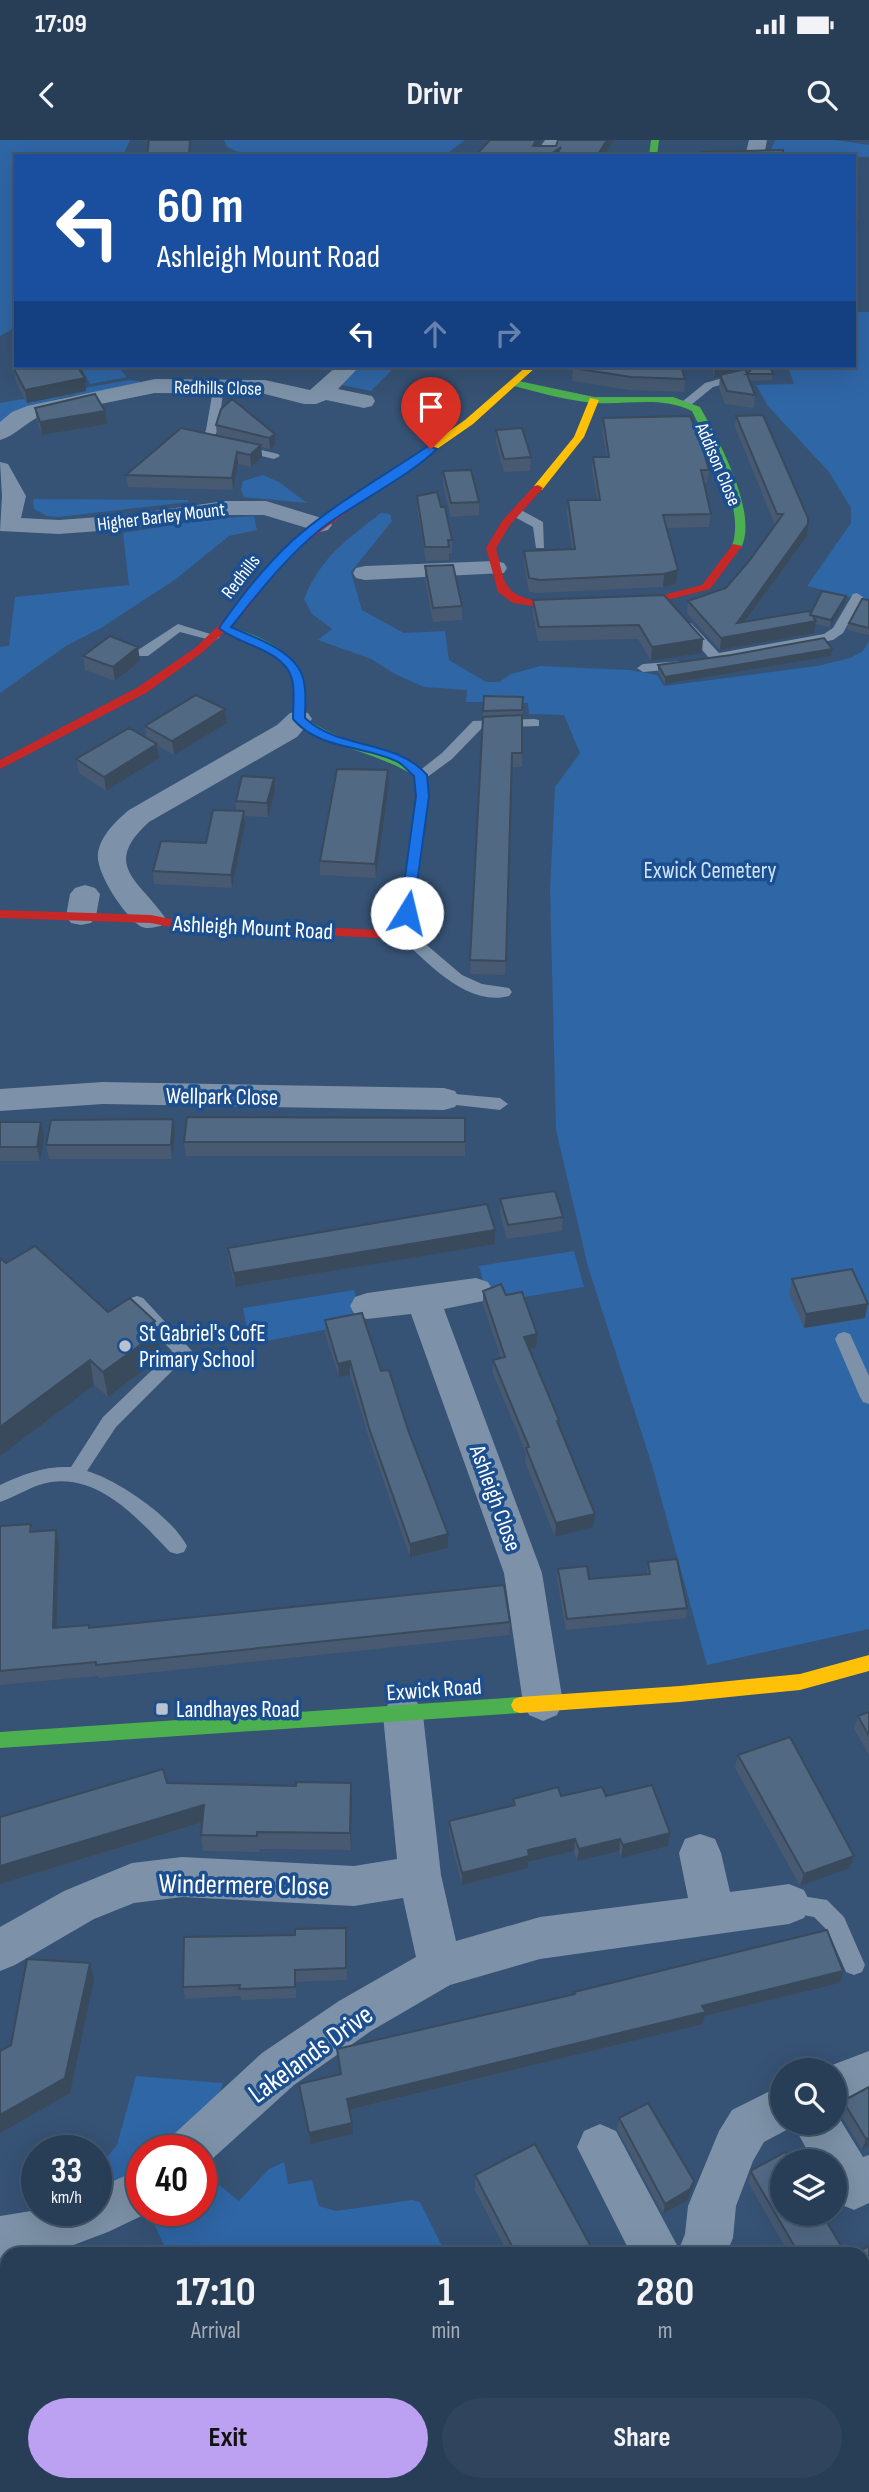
<!DOCTYPE html>
<style>
body{margin:0;font-family:"Sofia Sans Condensed",sans-serif;background:#30455d;color:#f1f3f6;height:100vh;display:flex;flex-direction:column;font-size:26px;white-space:nowrap}
*{box-sizing:border-box;margin:0}
p{font-size:23px;color:#a5aeba}
.icon{flex:none;width:38px;height:38px;fill:none;stroke:currentColor;stroke-width:2;stroke-linecap:round;stroke-linejoin:round}
.map{position:relative;flex:1;overflow:hidden}
.sheet{position:absolute;left:0px;top:2107px;width:870px;height:245px;display:flex;flex-direction:column;background:#283e57;border-radius:21px 21px 0 0;box-shadow:0 7px 28px #0002,0 0 0 2px #44576d}
.sheet>*{flex:none}
.top-card{position:absolute;left:14px;top:14px;width:842px;height:214px;border-radius:0px;box-shadow:0 7px 28px #0002,0 0 0 2px #44576d;background:#1a4fa0;color:#fff;overflow:hidden}
.tools{position:absolute;left:770px;top:1918px;display:grid;gap:14px}
.tools a{display:grid;place-items:center;width:77px;height:77px;border-radius:50%;background:#283e57;box-shadow:0 7px 28px #0002,0 0 0 2px #44576d;font-size:35px}
.speed{position:absolute;left:21px;top:1995px;display:flex;gap:14px;font-size:35px;font-weight:700;text-align:center}
.speed>*{display:grid;place-content:center;width:91px;height:91px;border-radius:50%;background:#283e57;box-shadow:0 7px 28px #0002,0 0 0 2px #44576d;line-height:1}
.speed small{font-size:18px;font-weight:400}
.speed .limit{border:10px solid #d22;background:#fff;color:#111}
.pin{position:absolute;display:grid;place-items:center;width:60px;height:60px;color:#fff;margin:-72px -30px;border-radius:50% 50% 50% 0;rotate:-45deg;box-shadow:0 0 7px #0007}
.pin .icon{rotate:45deg}
.me{position:absolute;width:77px;margin:-38px;rotate:9deg;stroke-linejoin:round;filter:drop-shadow(0 0 5px #0008)}
.turn{display:flex;align-items:center;gap:24px;height:147px;padding:0 28px;font-size:32px}
.turn .icon{width:91px;height:91px;stroke-width:2.5}
.turn b{display:block;font-size:49px;line-height:60px}
.lanes{display:flex;align-items:center;height:66px;padding:0 28px;background:#0003;justify-content:center;gap:35px;direction:ltr}
.lanes .off{opacity:.35}
.eta{display:flex;justify-content:space-evenly;align-items:center;height:119px;text-align:center}
.eta b{font-size:42px;font-weight:700;line-height:49px}
.primary-button{display:flex;gap:14px;margin-top:auto;padding:14px 28px}
.primary-button a{flex:1;height:80px;border-radius:42px;background:#bca0f2;color:#111;font-size:28px;font-weight:700;line-height:80px;text-align:center}
.primary-button a+a{background:#30455d;color:#f1f3f6}
.status{display:flex;justify-content:space-between;align-items:center;height:49px;padding:0 35px;background:#283e57;direction:ltr}
.status svg{height:19px;fill:currentColor}
header{display:flex;justify-content:space-between;align-items:center;height:91px;padding:0 28px;background:#283e57;font-size:32px;font-weight:700}
.map>svg:first-child{display:block}
.green{fill:#2f66a5}
.lines{fill:none;stroke-linecap:round;stroke-linejoin:round}
.lane{fill:#7d92a8;fill-rule:evenodd}
.street{fill:#7d92a8;fill-rule:evenodd}
.fast{fill:#4caf50;fill-rule:evenodd}
.slow{fill:#ffc107;fill-rule:evenodd}
.jam{fill:#c62828;fill-rule:evenodd}
.wall{fill:#475a72}
.shaded-wall{fill:#394a5c}
.building{fill:#526984;stroke:#394a5c;stroke-width:2}
.route{fill:#1a73e8;stroke:#114b97;stroke-width:2}
.poi-dot{fill:#b9c2ce;stroke:#1b4f8f;stroke-width:2.5}
.labels{text-anchor:middle;stroke-width:7;stroke-linejoin:round;paint-order:stroke}
.far-street-label{font-size:19px;fill:#fff;stroke:#1b4f8f}
.park-label{font-size:23px;fill:#cfe3fa;stroke:#1b4f8f}
.street-label{font-size:23px;fill:#fff;stroke:#1b4f8f}
.poi-label{font-size:23px;fill:#fff;stroke:#1b4f8f;text-anchor:start}
.near-street-label{font-size:28px;fill:#fff;stroke:#1b4f8f}
</style>
<div class="status"><b>17:09</b><svg viewBox="0 0 49 12"><path d="M0 12V9h3v3zM5 12V6h3v6zM10 12V3h3v9zM15 12V0h3v12zM26 1h20v11H26zM47 4h2v5h-2z"/></svg></div>
<header><svg class="icon" aria-label="back" viewBox="0 0 24 24"><path d="M15 5l-7 7 7 7"/></svg>Drivr<svg class="icon" aria-label="search" viewBox="0 0 24 24"><circle cx="10" cy="10" r="6"/><path d="M15 15l6 6"/></svg></header>
<div class="map">
<svg width="869" height="2352" viewBox="0 0 869 2352">
<rect width="100%" height="100%" fill="#365274"/>
<path class="green" d="M0,0H130L123,15L16,16V187L0,196Z
M224,0H465L444,16H247L227,7Z
M775,0H835L869,5V17L768,16Z
M854,172H869V462L807,446L851,383V368L829,332L768,266L756,245L794,244L788,226H854Z
M80,226H117L127,237L90,244Z
M356,226H373L392,230L371,251L342,245L347,233Z
M129,240L140,241L139,244L100,254L72,255L28,267L0,282V263Z
M263,335L279,342L307,363L244,357L241,350L243,341Z
M33,359L188,360L189,362L58,377L47,376L34,369Z
M381,373L390,374L392,381L351,432L362,470L404,493L445,491L449,520L486,542H499L511,534L540,526L630,530L657,535L664,546L817,526L850,518L863,511L869,501V1489L707,1525L651,1322L588,1127L556,990L550,750L555,647L580,613L564,575L529,574L528,563L466,562L467,550L424,547L395,534L371,519L318,500L332,489L312,474L304,459C321,417 346,400 381,373Z
M254,376L257,390L229,396L176,439L101,488L66,506L0,553V507L9,506L15,457L129,445L123,393L210,379Z
M574,1111L584,1147L489,1163L479,1126Z
M354,1150L361,1183L250,1204L243,1168Z
M136,1936L223,1943L218,1959L183,2011H142V2068L117,2047L104,2021L117,2005Z
M284,2022L288,2044L312,2040L319,2066L336,2071L412,2060L420,2062L446,2114H168L150,2075L144,2070H201V2034L204,2033L239,2061L269,2029Z
M869,2272V2352H741L752,2345H863V2276Z
M286,2345H574L569,2352H289Z"/>
<g class="lines">
<path class="lane" d="M734,226H744L747,238L713,247L691,265H683V261L705,243L737,234Z
M214,244L224,246L218,290L211,302L207,303L201,300L206,290Z
M240,305L278,314L280,316L274,319L236,310L234,308Z
M513,370H521L543,382L544,408H536L533,387L513,376Z
M857,453L863,457L843,493L833,500L716,521L711,520L681,486L683,483H691L719,513L824,494L833,488L853,454Z
M178,484L220,497L214,501L180,492L148,516H138V510Z
M682,521L687,522V528L643,532L637,528L643,524Z
M534,579L539,580V586L482,588L452,619L426,638L421,639L414,635L442,613L473,581Z
M397,782L402,784L462,835L482,844L509,848L512,852L509,856C464,868 422,816 392,790L390,787Z
M444,953L500,958L508,964L500,970L438,963L436,959Z
M137,1156L143,1158L192,1211L116,1287L87,1331C118,1340 172,1377 187,1406L184,1412L177,1414L170,1412C139,1380 101,1335 51,1342C32,1345 18,1356 0,1362V1345C23,1334 44,1326 71,1327L103,1277L172,1211L131,1168L128,1163L131,1158Z
M844,1192L850,1194L869,1236V1264L863,1262L860,1257L835,1199L838,1194Z
M789,1754L827,1760L844,1777L865,1825L862,1832L854,1835L846,1832L828,1791L814,1777L781,1771L778,1764L781,1757Z
M52,2345H87L84,2352H49Z"/>
<path class="street" d="M545,0H563L553,16H534Z
M749,0H767L764,16H745Z
M337,226H360L338,249L372,256L375,261L372,266L364,268L326,260L316,264H304L265,254L155,253L41,276C26,282 15,296 0,300V282L12,272L27,266L155,239L265,240L310,250Z
M0,322L8,324L26,356L21,378L59,380L126,375L225,361H266L328,380L332,385L328,390L320,392L264,375H225L126,389L59,394L0,391L2,356Z
M495,421L504,423L507,428L504,433L365,440L356,438L353,433L356,428L365,426Z
M299,571L308,573L312,579L297,597L149,682C100,726 141,741 166,779L161,786C154,787 147,790 140,786C124,775 95,732 98,713C101,695 116,681 129,670L277,585L290,573Z
M85,745L95,748L100,754L96,776L91,783L81,785L71,783L66,776L70,754L75,748Z
M103,942L444,948L455,951L460,959L455,967L444,970L103,964L0,971V949Z
M476,1138L488,1142L493,1151L488,1160L444,1169L542,1433L563,1563L557,1575L543,1581L529,1575L523,1563L504,1433L411,1174L367,1179L355,1175L350,1166L355,1157L367,1153Z
M403,1557L417,1562L423,1575L441,1735L456,1801L540,1777L688,1758L679,1713L685,1699L700,1694L715,1699L721,1713L730,1752L789,1744L804,1750L811,1764L804,1778L789,1784L540,1819L450,1845L371,1891L294,1945L201,2029V2011H166L173,1995L262,1913L339,1861L416,1817L403,1758L354,1766L182,1757L134,1763L94,1779L15,1825L0,1831V1787L64,1751L132,1723L182,1717L354,1726L397,1719L383,1575L389,1562Z
M869,1911V1955L835,1968V1930H819Z
M782,1945V1983H835V1971L863,2017L869,2015V2063L854,2070L837,2063L835,2058V2021H813L794,1986L764,2002L753,2021L736,2066L733,2098L726,2114H631L577,2007L584,1991L600,1984L616,1991L679,2109L685,2094L688,2066L719,1991L732,1970Z
M142,2028V2070H154L108,2092L55,2112L7,2114V2123L0,2124V2076L37,2070H96V2049Z"/>
<path class="fast" d="M651,0H659L657,16H649Z
M514,240L594,257H673L700,267C718,299 759,373 741,408L732,406C746,366 709,307 692,271C661,256 628,265 596,263C567,261 538,252 510,245L509,243Z
M224,485C253,493 293,508 303,539C307,551 305,565 305,578C342,604 388,608 425,632L428,664L419,733H409L408,730L416,664L415,636C377,612 331,608 295,582C291,570 295,556 293,543C287,512 246,501 220,490L218,488Z
M520,1557L526,1559L529,1565L526,1571L520,1573L0,1608V1592Z"/>
<path class="slow" d="M527,226L536,227L473,284L408,329H400V325L465,280Z
M590,258L599,260L584,297L542,350H534V346L574,297Z
M869,1515V1531L800,1550L680,1562L520,1573L514,1571L511,1565L514,1559L520,1557L680,1546L800,1534Z"/>
<path class="jam" d="M400,325L409,327L294,411L280,425L247,470L203,512L146,553L0,629V620L138,547L195,508L239,466L272,421L286,407Z
M538,345L543,348L510,385L496,408C505,441 501,455 539,461L663,455L702,445L733,404L742,406L710,449L663,461L539,467L513,463L498,452L486,408L502,381L534,346Z
M414,726L420,730C413,763 418,790 379,798L171,787L151,783L0,778V770L151,775L171,779L379,790L397,779L408,730Z"/>
</g>
<path class="wall" d="M712,226H734V232L747,234L748,233L745,226H770L773,234L772,240L750,241L755,255L754,268L725,264L719,248L720,236L714,238Z
M573,228L685,239L684,252L630,250L572,241Z
M14,229L86,251L27,263L16,242Z
M232,259L275,305L270,309L261,307L262,317L251,327L238,324L233,350L128,347L126,335L217,296L216,285Z
M35,268L107,284L42,295L37,281Z
M736,276L807,396L745,482L811,474L846,456L845,463L830,487L815,484L814,493L720,510L687,473L688,461L726,448L750,420L775,385L735,287Z
M603,278L709,330L707,343H704L711,374L709,387L667,388L678,430L676,444L663,447L539,453L529,452L524,424V411L572,409L567,374L568,360H597L592,330L593,317H607L602,291Z
M496,290L531,317L530,331L504,332L496,303Z
M443,331L479,362V375L451,377L443,345Z
M417,356L441,367L452,400V413H449V420L426,421L417,369Z
M425,426L462,466V480L433,482L425,440Z
M664,455L702,513L651,521L638,499L538,501L533,474V460Z
M869,460V495L847,490L849,483Z
M731,515L831,516L665,544L658,532V525Z
M83,516L140,521L115,541L85,530Z
M484,556L523,557L522,627H512L505,835L470,834Z
M225,569L227,583L174,615L158,606L159,618L106,651L79,633L76,619L146,598L145,586Z
M388,630L389,644L376,738L320,735V721Z
M274,638L275,652L268,677L245,676V684L232,748L154,744L153,731L206,703L236,671V661Z
M173,979L175,994L172,1019H49L46,1005Z
M0,982L44,997L40,1021H0Z
M184,1002H465V1016H186Z
M500,1059L563,1077L562,1091L507,1099L500,1073Z
M495,1104L235,1147L229,1122L228,1108Z
M6,1123L108,1172L156,1191L158,1192L161,1217L108,1257L94,1245Z
M792,1139L865,1178L804,1188L789,1153Z
M483,1151L506,1155L536,1208L529,1210L595,1374L593,1387L555,1397L525,1322L526,1313L493,1234V1220L501,1218L483,1165Z
M325,1180L381,1231L408,1290L448,1408L410,1417L370,1302L350,1235L339,1237L325,1194Z
M31,1384L33,1392L56,1390L59,1404L56,1488L510,1482L509,1495L99,1538L98,1536L0,1545V1386Z
M648,1422L687,1468L686,1478L566,1490L557,1439L558,1429L589,1439L647,1434Z
M869,1572V1615L854,1589L858,1576Z
M738,1615L854,1716L850,1728L800,1746L735,1628Z
M167,1643L296,1646L351,1643L352,1659L351,1710L260,1709L259,1712L203,1711L201,1695L202,1683L0,1744Z
M561,1656H606L668,1706L621,1718L619,1711L577,1721L574,1711L528,1722V1728L462,1745L449,1693V1681L513,1665V1659Z
M346,1800L347,1840L296,1842V1858L241,1860L240,1856L185,1859L183,1847Z
M840,1843L705,1876L703,1884L349,1970L353,1994L310,2004L299,1944L340,1934L337,1909L574,1854V1852Z
M869,1947V2006L862,2010L839,1972L843,1961Z
M619,1978L694,2041L688,2060L663,2074L617,1989Z
M752,2030L846,2114H789L748,2042Z
M475,2035L595,2114H508L475,2050Z
M598,2345H617L605,2352H602Z"/>
<path class="shaded-wall" d="M536,0H542L533,16V6Z
M607,0H614L604,16H597Z
M561,7V16H548Z
M854,80H859L857,92H854Z
M734,226V232L714,238L715,231Z
M85,238L86,251L27,263L25,250Z
M105,271L107,284L42,295L40,282Z
M275,294V305L270,309L269,298Z
M261,305L262,317L251,327L250,315Z
M237,312L238,324L233,350L232,338Z
M808,384L807,396L735,495L816,481L814,493L720,510L721,498L737,483Z
M678,430L676,444L663,447L664,434Z
M846,456L845,463L830,487L831,480Z
M703,499L702,513L651,521L652,507Z
M138,507L140,521L115,541L113,527Z
M832,509L831,516L665,544V537Z
M225,569L227,583L174,615L172,601Z
M157,604L159,618L106,651L104,637Z
M388,630L389,644L376,738L375,724Z
M274,638L275,652L268,677L267,663Z
M244,671L245,684L232,748L231,735Z
M173,979L175,994L172,1019L171,1005Z
M41,982L44,997L40,1021L37,1007Z
M495,1090V1104L235,1147L234,1133Z
M868,1164L865,1178L804,1188L806,1174Z
M155,1181L157,1193L158,1192L161,1217L108,1257L103,1232L148,1185Z
M537,1194L536,1208L523,1211L524,1197Z
M90,1220L94,1245L0,1316V1287Z
M350,1221V1235L339,1237L338,1224Z
M595,1374L593,1387L555,1397L556,1383Z
M56,1390L59,1404L56,1501L53,1488Z
M448,1394V1408L410,1417V1404Z
M351,1643L352,1659L351,1710L350,1693Z
M204,1665L207,1681L0,1744V1726Z
M670,1693L668,1706L621,1718L623,1705Z
M575,1699L574,1711L528,1722V1728L462,1745V1733L528,1710Z
M620,1699L619,1711L577,1721L579,1709Z
M854,1716L850,1728L800,1746L804,1734Z
M90,1823L94,1839L70,1953L0,1993V1975Z
M843,1831L840,1843L705,1876L703,1884L348,1970L347,1959L702,1866Z
M352,1983L353,1994L310,2004L309,1993Z
M869,1998V2006L862,2010L866,1999Z
M694,2041L688,2060L663,2074L665,2064Z
M869,2198V2204L863,2208V2202Z
M2,2280L7,2286V2291L6,2289L0,2292V2281Z
M605,2345H617L605,2352H603Z
M267,2347L268,2352H259Z"/>
<path class="building" d="M149,0H190L189,16H147Z
M490,0H536L533,6H556L558,0H607L597,16H556L561,7L548,16H475Z
M783,10V16H707L703,12Z
M31,226H77L85,238L25,250L14,229Z
M575,226H681L685,239L631,237L573,228Z
M714,226H734L715,231Z
M748,226H770L773,234H746L750,231Z
M745,229L755,255L727,251L720,235Z
M95,254L105,271L40,282L35,268Z
M232,259L275,294L269,298L216,285L221,269Z
M763,275L808,378V384L737,483L809,471L816,481L721,498L688,461L726,448L750,420L783,374H777L736,276Z
M690,276L700,299L709,330H701L711,374L663,375L678,430L664,434L540,440L529,438L524,411L575,409L568,360H600L593,317H609L603,278Z
M181,288L261,305L250,315L237,312L232,338L126,335Z
M522,288L531,317L504,319L496,290Z
M471,330L479,362L451,363L443,331Z
M437,352L441,367H445L452,400H448L449,407H425L417,356Z
M453,425L462,466L433,468L425,426Z
M822,451L846,456L831,480L810,475Z
M664,455L703,499L652,507L639,485L539,487L533,460Z
M862,459L869,460V488L849,483Z
M110,496L138,507L113,527L83,516Z
M824,498L832,509L665,537L658,525L731,515Z
M196,555L225,569L172,601L145,586Z
M484,556L523,557L522,570L483,571Z
M522,575V613H512L506,821L470,820L483,577Z
M129,588L157,604L104,637L76,619Z
M337,629L388,630L375,724L320,721Z
M242,636L274,638L267,663L236,661Z
M213,670L244,671L231,735L153,731L161,701L206,703Z
M187,977L465,978V1002H184Z
M173,979L171,1005H46L51,980Z
M0,982H41L37,1007H0Z
M555,1051L563,1077L508,1085L500,1059Z
M487,1064L495,1090L234,1133L228,1108Z
M35,1106L108,1172L130,1158L155,1181L148,1185L158,1192L103,1232L90,1220L0,1287V1118L6,1123Z
M852,1129L868,1164L806,1174L792,1139Z
M501,1144L506,1155L522,1152L537,1194L524,1197L559,1280L557,1281L595,1374L556,1383L526,1308L529,1307L493,1220L505,1217L483,1151Z
M362,1173L381,1231L389,1230L408,1290L448,1394L410,1404L369,1288L350,1221L338,1224L325,1180Z
M31,1384L30,1392L56,1390L53,1488L89,1485V1488L504,1445L510,1482L96,1525V1522L0,1531V1386Z
M677,1419L687,1468L567,1479L558,1429L587,1426L589,1439L650,1434L648,1422Z
M869,1572V1596L858,1576Z
M790,1597L854,1716L804,1734L738,1615Z
M163,1629L167,1643L296,1646V1642L351,1643L350,1693L257,1692V1696L201,1695L204,1665L0,1726V1677Z
M652,1645L670,1693L623,1705L620,1699L579,1709L575,1699L528,1710L529,1716L462,1733L449,1681L515,1665L513,1659L558,1647L561,1656L602,1647L606,1656Z
M346,1788V1828L295,1830V1847L239,1849L240,1845L183,1847L184,1797L295,1795V1789Z
M827,1790L843,1831L702,1866L706,1872L347,1959L352,1983L309,1993L299,1944L341,1934L337,1909L575,1854L574,1852Z
M27,1819L90,1823L65,1938L0,1975V1911L11,1905Z
M869,1947V1998L866,1999L843,1961Z
M648,1963L694,2041L690,2049L665,2064L619,1978Z
M535,2004L595,2114H516L475,2035Z
M785,2012L791,2021H782V2074H822L846,2114H799L751,2032L752,2030Z
M869,2106V2198L863,2202V2114H855Z
M7,2195V2286L5,2287L2,2280L0,2281V2199Z
M191,2345H266L267,2347L259,2352H194Z
M343,2345H504L508,2352H345Z"/>
<path class="route" d="M428,306L437,309C407,338 356,362 322,388C286,417 260,451 231,487C255,498 295,510 303,538C307,550 305,565 305,578C339,610 396,599 427,635L429,656L413,773L407,777L400,773L416,656L414,636C409,632 404,625 398,622C364,605 319,610 293,579C293,566 295,551 292,539C284,509 238,505 219,488C235,465 253,441 272,421C313,375 377,341 428,306Z"/>
<g class="poi-dot">
<circle cx="125" cy="1206" r="7"/>
<rect x="155" y="1562" width="14" height="14" rx="3.5"/>
</g>
<g class="labels">
<g class="far-street-label">
<text transform="translate(218 247) rotate(1)" y="7">Redhills Close</text>
<text transform="translate(719 324) rotate(67)" y="7">Addison Close</text>
<text transform="translate(161 376) rotate(-7)" y="7">Higher Barley Mount</text>
<text transform="translate(240 436) rotate(-52)" y="7">Redhills</text>
</g>
<g class="park-label">
<text x="710" y="738">Exwick Cemetery</text>
</g>
<g class="street-label">
<text transform="translate(253 787) rotate(3)" y="8">Ashleigh Mount Road</text>
<text transform="translate(222 956) rotate(1)" y="8">Wellpark Close</text>
<text transform="translate(496 1358) rotate(70)" y="8">Ashleigh Close</text>
<text transform="translate(434 1549) rotate(-4)" y="8">Exwick Road</text>
</g>
<g class="poi-label">
<text x="139" y="1201">St Gabriel's CofE<tspan x="139" dy="26">Primary School</tspan></text>
<text x="176" y="1577">Landhayes Road</text>
</g>
<g class="near-street-label">
<text transform="translate(244 1744) rotate(1)" y="10">Windermere Close</text>
<text transform="translate(310 1913) rotate(-36)" y="10">Lakelands Drive</text>
</g>
</g>
</svg>
<div class="tools">
<a><svg class="icon" aria-label="search" viewBox="0 0 24 24"><circle cx="10" cy="10" r="6"/><path d="M15 15l6 6"/></svg></a>
<a><svg class="icon" aria-label="layers" viewBox="0 0 24 24"><path d="M12 4l9 5-9 5-9-5zM3 14l9 5 9-5"/></svg></a>
</div>
<div class="speed"><div>33<small>km/h</small></div><div class="limit">40</div></div>
<div class="pin" style="left:431px;top:309px;background:#d93025"><svg class="icon" aria-label="arrive" viewBox="0 0 24 24"><path d="M6 21V4h12l-3 4 3 4H6"/></svg></div>
<svg class="me" style="left:407px;top:773px" viewBox="-20 -20 40 40"><circle r="19" fill="#fff"/><path d="M0-13L10 11 0 6-10 11z" fill="#1a73e8"/></svg>
<div class="top-card">
<div class="turn"><svg class="icon" aria-label="left" viewBox="0 0 24 24"><path d="M17 20v-9H6M10 6l-5 5 5 5"/></svg><div><b>60 m</b>Ashleigh Mount Road</div></div>
<div class="lanes"><svg class="icon" aria-label="left" viewBox="0 0 24 24"><path d="M17 20v-9H6M10 6l-5 5 5 5"/></svg><svg class="icon off" aria-label="ahead" viewBox="0 0 24 24"><path d="M12 20V5M6 11l6-6 6 6"/></svg><svg class="icon off" aria-label="right" viewBox="0 0 24 24"><path d="M7 20v-9h11M14 6l5 5-5 5"/></svg></div>
</div>
<section class="sheet">
<div class="eta">
<div><b>17:10</b><p>Arrival</p></div>
<div><b>1</b><p>min</p></div>
<div><b>280</b><p>m</p></div>
</div>
<div class="primary-button"><a>Exit</a><a>Share</a></div>
</section>
</div>
